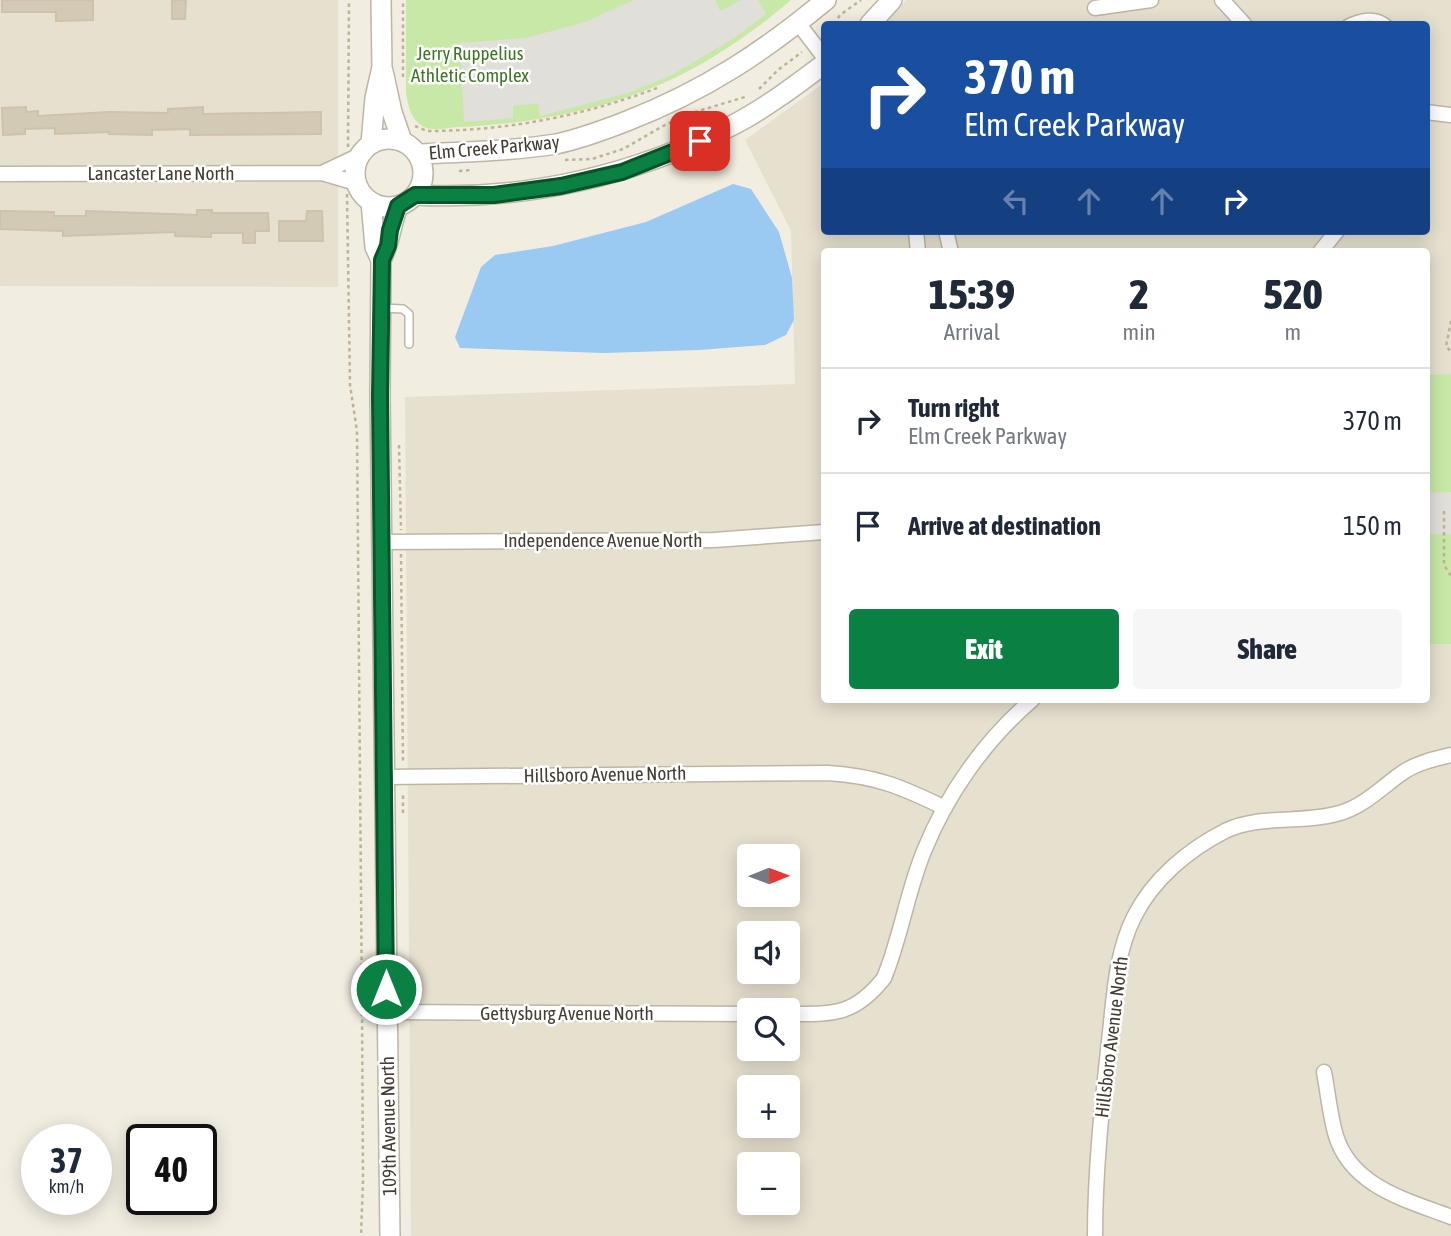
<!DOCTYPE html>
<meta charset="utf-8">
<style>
body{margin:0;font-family:"Asap Condensed",sans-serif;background:#f6f6f7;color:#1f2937;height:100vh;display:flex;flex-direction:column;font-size:26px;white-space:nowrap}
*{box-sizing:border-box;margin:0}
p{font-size:23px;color:#747a83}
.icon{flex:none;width:38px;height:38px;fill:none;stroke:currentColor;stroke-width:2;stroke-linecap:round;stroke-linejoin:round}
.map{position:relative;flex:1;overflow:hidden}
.sheet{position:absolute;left:821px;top:248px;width:609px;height:455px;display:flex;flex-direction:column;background:#fff;border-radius:7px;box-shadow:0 4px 18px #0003}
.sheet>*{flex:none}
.top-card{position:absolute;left:821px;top:21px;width:609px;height:214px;border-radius:7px;box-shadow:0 4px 18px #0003;background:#1a4fa0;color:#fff;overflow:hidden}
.needle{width:46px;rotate:89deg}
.controls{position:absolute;left:737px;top:844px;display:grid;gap:14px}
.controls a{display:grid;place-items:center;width:63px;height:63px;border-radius:7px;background:#fff;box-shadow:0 4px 18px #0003;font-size:35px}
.speed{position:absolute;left:21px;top:1124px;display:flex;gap:14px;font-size:35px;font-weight:700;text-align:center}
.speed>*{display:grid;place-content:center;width:91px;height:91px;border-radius:50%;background:#fff;box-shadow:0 4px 18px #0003;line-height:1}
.speed small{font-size:18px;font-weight:400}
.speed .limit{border:4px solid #111;border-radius:10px;background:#fff;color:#111}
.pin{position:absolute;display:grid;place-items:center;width:60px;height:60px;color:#fff;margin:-30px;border-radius:14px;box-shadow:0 4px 10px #0006}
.me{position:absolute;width:77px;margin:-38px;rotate:0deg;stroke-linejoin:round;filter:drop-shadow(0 0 5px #0008)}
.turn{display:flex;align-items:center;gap:24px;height:147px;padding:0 28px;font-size:32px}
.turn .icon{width:91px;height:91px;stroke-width:2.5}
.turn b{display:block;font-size:49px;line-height:60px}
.lanes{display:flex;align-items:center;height:66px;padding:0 28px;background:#0003;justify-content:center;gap:35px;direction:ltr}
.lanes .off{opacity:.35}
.eta{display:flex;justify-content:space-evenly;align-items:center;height:119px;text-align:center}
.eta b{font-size:42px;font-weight:800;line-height:49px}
.cta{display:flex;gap:14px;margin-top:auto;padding:14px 28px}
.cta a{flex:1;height:80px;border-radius:7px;background:#0b8043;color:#fff;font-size:28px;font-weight:800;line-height:80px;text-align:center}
.cta a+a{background:#f6f6f7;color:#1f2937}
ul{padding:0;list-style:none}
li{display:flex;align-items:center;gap:21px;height:105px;padding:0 28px;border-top:2px solid #e0e1e3}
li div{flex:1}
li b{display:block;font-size:26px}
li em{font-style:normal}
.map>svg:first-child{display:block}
.residential{fill:#e6e0cf;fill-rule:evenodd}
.green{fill:#c8e8a8}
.parking{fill:#e1dfda}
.water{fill:#9ac9f2}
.building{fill:#d3cab6;stroke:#cec2aa;stroke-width:2}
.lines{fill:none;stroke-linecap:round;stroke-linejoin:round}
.service-casing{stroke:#bdb6a4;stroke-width:10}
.minor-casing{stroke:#bdb6a4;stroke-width:17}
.tertiary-casing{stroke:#bdb6a4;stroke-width:22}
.path{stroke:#bfb295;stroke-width:2.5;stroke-dasharray:3.5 3.5;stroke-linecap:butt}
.service{stroke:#fff;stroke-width:7}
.minor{stroke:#fff;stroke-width:14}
.tertiary{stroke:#fff;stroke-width:19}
.route-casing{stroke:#07532c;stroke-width:18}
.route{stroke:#0b8043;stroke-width:12}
.labels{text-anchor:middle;stroke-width:5;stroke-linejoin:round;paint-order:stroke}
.park-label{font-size:19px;fill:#3f7624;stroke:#fff}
.street-label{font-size:19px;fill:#433d32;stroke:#fff}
</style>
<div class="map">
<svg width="1451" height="1236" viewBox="0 0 1451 1236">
<rect width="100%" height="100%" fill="#f2ede1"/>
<path class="residential" d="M0,0H338V287L0,286Z
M906,0H1451V1236H411L405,397L795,384L791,231L745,140L824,83V231H1426V24H885ZM824,252H1426V700H824ZM749,856H788V894H749ZM749,933H788V971H749ZM749,1010H788V1048H749ZM749,1087H788V1125H749ZM749,1164H788V1202H749Z"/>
<path class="green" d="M406,0H791C754,32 706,65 661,84C597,112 527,124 458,127C447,128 431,132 422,126C410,118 408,105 406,93Z
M1451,374V644H1426V375Z"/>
<path class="parking" d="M634,0H715L720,11L741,0H758L766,14L734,38L672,75L628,93L540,116L538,103L513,106V118L464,122L460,43L526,38L585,22Z
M1451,492V534H1426V493Z"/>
<path class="water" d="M733,184L751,189L779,232L792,278L794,320L786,335L765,345L699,350L604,353L460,348L455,337L481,267L495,255L553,246L646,222Z"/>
<path class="building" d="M2,0H93V20L56,21V12H2Z
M172,0H186L185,19H172Z
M26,107V112L38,111V116L109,112L168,113V109L203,107V114L321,112V134L190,135V129L152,130V135L109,134V132L55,134V128L25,129V134L3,135L2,108Z
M197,210H212V213H268L269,231H255V243H243V233H211V237L175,236V232L63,236V231L0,229V211L54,212V216H86V211L197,215Z
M307,211H322L323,241H279V221H306Z"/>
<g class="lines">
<g class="service-casing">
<path id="service" d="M1346,24C1359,17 1376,13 1388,24
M382,308L403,309L409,314V344"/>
</g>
<g class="minor-casing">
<path id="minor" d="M1222,0L1244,24
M1095,8L1151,0
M798,23L824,57
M1426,112L1451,115
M0,174L322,173
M356,183L322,173L358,156
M916,231L918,252
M946,231L951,252
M1320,252L1337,231
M382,542L714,540L824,532
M384,777L828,773C876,776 902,787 945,808
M386,1012L749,1014
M788,1014C833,1014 854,1016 884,978C901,937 907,892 924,851C947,794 985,740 1032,700
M1324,1072C1328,1093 1330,1116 1336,1136C1352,1187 1407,1200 1451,1217
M1095,1236C1095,1170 1102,1106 1109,1041C1114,999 1115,955 1134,917C1153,879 1188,850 1225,831C1260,814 1303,824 1340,813C1364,806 1382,787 1402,773C1416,763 1434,759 1451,755"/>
</g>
<g class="tertiary-casing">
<path id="tertiary" d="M870,24L892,0
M383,71L392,112L402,141
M355 173a34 34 0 1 1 68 0a34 34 0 1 1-68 0Z
M371,143L375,98L382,67L381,0
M417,154C463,152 511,151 556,144C580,139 604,130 627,121C704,91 762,53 826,0
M415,195C527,201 636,175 735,124C767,107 796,85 824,64
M371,202L375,247L381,260
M390,1236L380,396L381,260C390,243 391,224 398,206"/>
</g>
<path class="path" d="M834,24L840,15L861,0
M403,77V0
M759,89L778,70L802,52
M415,126L427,131C506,131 583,116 657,88
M348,147L349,0
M565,160L592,159L623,149L665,125L695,112L745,97
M459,171L471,170
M347,194L350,385L357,431L362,1007L363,1180L361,1236
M1451,321L1446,346L1451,352
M399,445L401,530
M1444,511V565L1451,576
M401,554L403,764
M403,813V792"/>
<use href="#service" class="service"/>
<use href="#minor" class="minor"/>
<use href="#tertiary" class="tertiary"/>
</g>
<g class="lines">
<g class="route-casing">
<path id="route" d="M386,989L380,396L382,260L388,246L390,230L398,206L415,195H494L561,186L622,172L700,141"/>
</g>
<use href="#route" class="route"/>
</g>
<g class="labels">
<g class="park-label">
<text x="470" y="60">Jerry Ruppelius<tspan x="470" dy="22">Athletic Complex</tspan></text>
</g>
<g class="street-label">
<text transform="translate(494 147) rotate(-5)" y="7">Elm Creek Parkway</text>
<text x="161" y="180">Lancaster Lane North</text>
<text x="603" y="547">Independence Avenue North</text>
<text transform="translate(605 774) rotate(-1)" y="7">Hillsboro Avenue North</text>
<text x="567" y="1020">Gettysburg Avenue North</text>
<text transform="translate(1111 1037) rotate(-83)" y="7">Hillsboro Avenue North</text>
<text transform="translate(388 1126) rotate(-91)" y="7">109th Avenue North</text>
</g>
</g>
</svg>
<div class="controls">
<a><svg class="needle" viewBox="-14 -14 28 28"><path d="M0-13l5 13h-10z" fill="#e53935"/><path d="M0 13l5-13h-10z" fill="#747a83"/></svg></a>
<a><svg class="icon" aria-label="sound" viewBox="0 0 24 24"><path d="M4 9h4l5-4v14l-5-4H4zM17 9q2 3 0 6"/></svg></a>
<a><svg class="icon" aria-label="search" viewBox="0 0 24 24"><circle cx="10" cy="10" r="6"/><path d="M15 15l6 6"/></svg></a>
<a>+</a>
<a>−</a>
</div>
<div class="speed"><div>37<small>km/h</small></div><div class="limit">40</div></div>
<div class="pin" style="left:700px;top:141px;background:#d93025"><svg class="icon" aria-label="arrive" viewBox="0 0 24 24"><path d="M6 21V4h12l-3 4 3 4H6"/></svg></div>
<svg class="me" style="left:386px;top:989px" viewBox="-20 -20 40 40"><circle r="17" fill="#0b8043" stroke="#fff" stroke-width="3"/><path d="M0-11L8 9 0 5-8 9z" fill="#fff"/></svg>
<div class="top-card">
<div class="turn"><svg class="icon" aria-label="right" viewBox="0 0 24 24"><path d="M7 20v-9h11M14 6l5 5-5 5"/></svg><div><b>370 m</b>Elm Creek Parkway</div></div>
<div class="lanes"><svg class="icon off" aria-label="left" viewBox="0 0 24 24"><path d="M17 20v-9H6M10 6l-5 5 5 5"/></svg><svg class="icon off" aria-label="ahead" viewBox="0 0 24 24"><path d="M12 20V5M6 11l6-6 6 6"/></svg><svg class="icon off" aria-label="ahead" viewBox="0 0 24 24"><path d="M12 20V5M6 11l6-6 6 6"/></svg><svg class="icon" aria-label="right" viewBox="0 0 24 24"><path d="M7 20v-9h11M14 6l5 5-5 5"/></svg></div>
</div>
<section class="sheet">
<div class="eta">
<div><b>15:39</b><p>Arrival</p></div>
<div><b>2</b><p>min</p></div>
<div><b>520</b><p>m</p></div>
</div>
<ul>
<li><svg class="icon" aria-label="right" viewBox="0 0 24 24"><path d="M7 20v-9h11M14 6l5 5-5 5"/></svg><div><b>Turn right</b><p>Elm Creek Parkway</p></div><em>370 m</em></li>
<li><svg class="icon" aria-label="arrive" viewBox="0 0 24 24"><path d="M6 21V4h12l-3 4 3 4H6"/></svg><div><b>Arrive at destination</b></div><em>150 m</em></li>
</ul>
<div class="cta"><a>Exit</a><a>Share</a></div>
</section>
</div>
